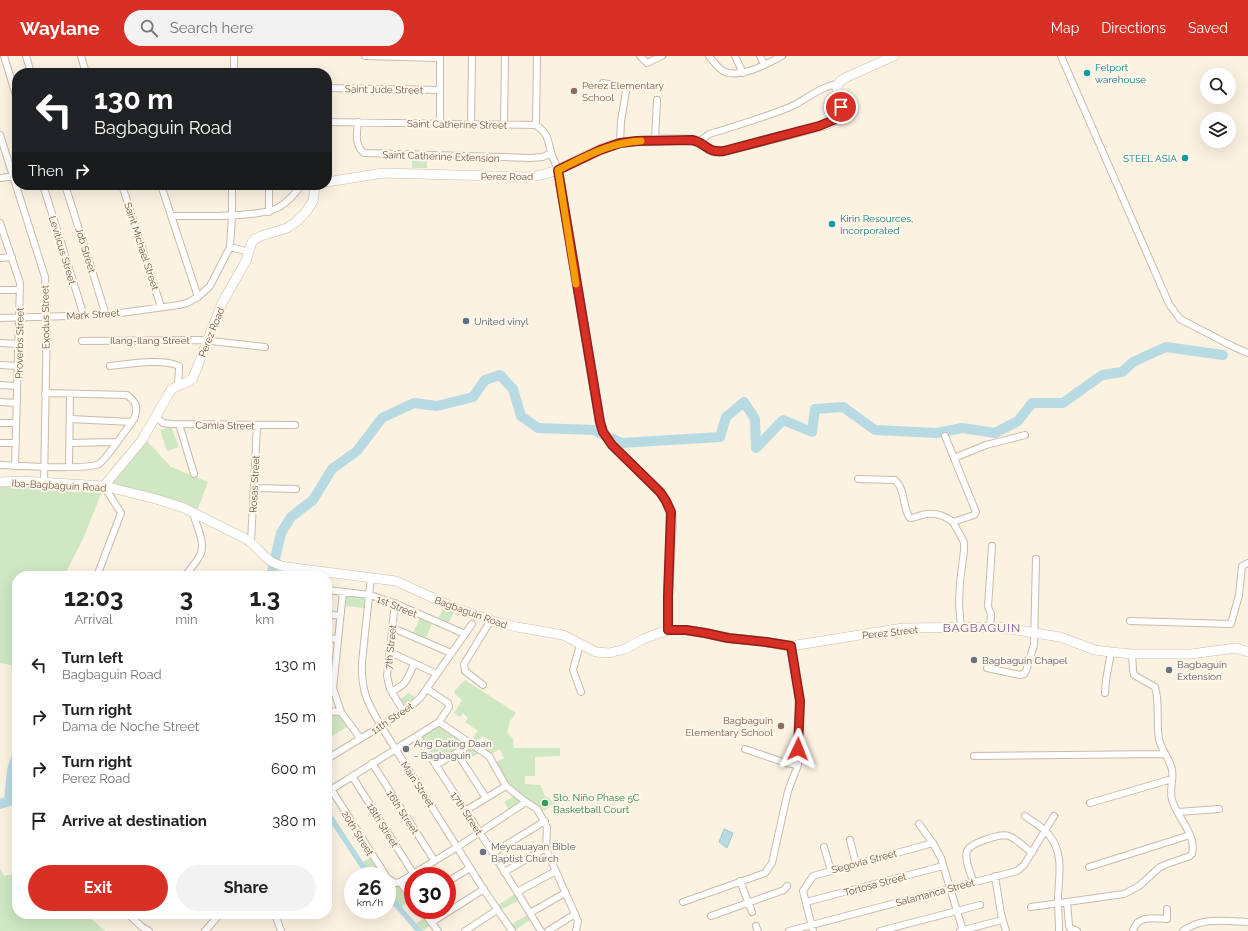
<!DOCTYPE html>
<meta charset="utf-8">
<style>
body{margin:0;font-family:Raleway,sans-serif;background:#f2f2f2;color:#202124;height:100vh;display:flex;flex-direction:column;font-size:15px;white-space:nowrap}
*{box-sizing:border-box;margin:0}
p{font-size:13px;color:#757577}
.icon{flex:none;width:22px;height:22px;fill:none;stroke:currentColor;stroke-width:2;stroke-linecap:round;stroke-linejoin:round}
.map{position:relative;flex:1;overflow:hidden}
.panel{position:absolute;left:12px;top:515px;width:320px;height:348px;display:flex;flex-direction:column;background:#fff;border-radius:16px;box-shadow:0 4px 16px #0002}
.panel>*{flex:none}
.guide{position:absolute;left:12px;top:12px;width:320px;height:122px;border-radius:16px;box-shadow:0 4px 16px #0002;background:#202124;color:#fff;overflow:hidden}
.buttons{position:absolute;left:1200px;top:12px;display:grid;gap:8px}
.buttons a{display:grid;place-items:center;width:36px;height:36px;border-radius:50%;background:#fff;box-shadow:0 4px 16px #0002;font-size:20px}
.speed{position:absolute;left:344px;top:811px;display:flex;gap:8px;font-size:20px;font-weight:700;text-align:center}
.speed>*{display:grid;place-content:center;width:52px;height:52px;border-radius:50%;background:#fff;box-shadow:0 4px 16px #0002;line-height:1}
.speed small{font-size:10px;font-weight:400}
.speed .limit{border:6px solid #d22;background:#fff;color:#111}
.pin{position:absolute;display:grid;place-items:center;width:34px;height:34px;color:#fff;margin:-17px;border:2px solid #fff;border-radius:50%;box-shadow:0 1px 4px #0007}
.me{position:absolute;width:44px;margin:-22px;rotate:2deg;stroke-linejoin:round;filter:drop-shadow(0 0 3px #0008)}
.turn{display:flex;align-items:center;gap:14px;height:84px;padding:0 16px;font-size:18px}
.turn .icon{width:52px;height:52px;stroke-width:2.5}
.turn b{display:block;font-size:28px;line-height:34px}
.then{display:flex;align-items:center;height:38px;padding:0 16px;background:#0003;gap:8px;font-size:15px}
.eta{display:flex;justify-content:space-evenly;align-items:center;height:68px;text-align:center}
.eta b{font-size:24px;font-weight:700;line-height:28px}
.action{display:flex;gap:8px;margin-top:auto;padding:8px 16px}
.action a{flex:1;height:46px;border-radius:24px;background:#d93025;color:#fff;font-size:16px;font-weight:700;line-height:46px;text-align:center}
.action a+a{background:#f2f2f2;color:#202124}
ul{padding:0;list-style:none}
li{display:flex;align-items:center;gap:12px;height:52px;padding:0 16px}
li div{flex:1}
li b{display:block;font-size:15px}
li em{font-style:normal}
header{display:flex;align-items:center;gap:24px;box-sizing:border-box;height:56px;padding:0 20px;background:#d93025;color:#fff}
header strong{font-size:19px}
nav{display:flex;gap:22px;margin-inline-start:auto;font-size:14px}
.search{width:280px;height:36px;background:#f2f2f2;display:flex;align-items:center;gap:10px;box-sizing:border-box;padding:0 14px;border-radius:22px;color:#757577;font-size:15px}
.map>svg:first-child{display:block}
.green{fill:#cfe7c2}
.water{fill:#b8dae3;stroke:#9fc9d4}
.lines{fill:none;stroke-linecap:round;stroke-linejoin:round}
.canal{stroke:#b8dae3;stroke-width:5.5}
.river{stroke:#b8dae3;stroke-width:10}
.street-casing{stroke:#cbbaaa;stroke-width:8}
.secondary-casing{stroke:#d0bcaa;stroke-width:10}
.street{stroke:#fff;stroke-width:6}
.secondary{stroke:#fff;stroke-width:9}
.route-casing{stroke:#8d1f18;stroke-width:10}
.route{stroke:#d93025;stroke-width:7}
.slow{stroke:#f59e0b;stroke-width:7}
.culture-dot{fill:#0f9aa8;stroke:#fef6e8;stroke-width:1.5}
.education-dot{fill:#8d6e63;stroke:#fef6e8;stroke-width:1.5}
.service-dot{fill:#5c6f8a;stroke:#fef6e8;stroke-width:1.5}
.worship-dot{fill:#6b7280;stroke:#fef6e8;stroke-width:1.5}
.leisure-dot{fill:#2e9e5b;stroke:#fef6e8;stroke-width:1.5}
.labels{text-anchor:middle;stroke-width:4;stroke-linejoin:round;paint-order:stroke}
.culture-label{font-size:10px;fill:#0d838f;stroke:#fef6e8;text-anchor:start}
.education-label{font-size:10px;fill:#785e54;stroke:#fef6e8;text-anchor:start}
.street-label{font-size:10px;fill:#715a4a;stroke:#fef6e8}
.service-label{font-size:10px;fill:#4e5e75;stroke:#fef6e8;text-anchor:start}
.worship-label{font-size:10px;fill:#5b616d;stroke:#fef6e8;text-anchor:start}
.leisure-label{font-size:10px;fill:#27864d;stroke:#fef6e8;text-anchor:start}
.quarter-label{font-size:12px;letter-spacing:1px;fill:#81628d;stroke:#fef6e8}
</style>
<header>
<strong>Waylane</strong>
<div class="search"><svg class="icon" aria-label="search" viewBox="0 0 24 24"><circle cx="10" cy="10" r="6"/><path d="M15 15l6 6"/></svg>Search here</div>
<nav><a>Map</a><a>Directions</a><a>Saved</a></nav>
</header>
<div class="map">
<svg width="1248" height="875" viewBox="0 0 1248 875">
<rect width="100%" height="100%" fill="#fbf2e2"/>
<path class="green" d="M412,100L427,101V112H412Z
M171,370L179,391L167,395L160,374Z
M145,383L171,411L208,426L197,455L168,442L108,428Z
M21,428L103,433L83,483L66,516V520H17V610L0,607V430Z
M345,538L363,540L365,543L364,552L344,550Z
M444,551L454,555L448,568L438,563Z
M420,562L432,567L425,585L412,579Z
M465,624L516,657L510,665L507,676L513,683L514,692H560V700L535,701V720H525V728L540,729L545,740L555,746L544,755C539,750 534,748 528,744C513,735 502,723 496,706L504,702L500,693L491,698L484,693L489,684L482,680L476,689L470,685L478,675L465,666L468,662L463,657L460,661L454,657L462,644L454,637L455,634Z
M409,637L417,643L405,653L399,644Z
M327,657L338,658L347,671L327,683Z
M437,670H440L465,688L438,706L435,705L419,681Z
M468,692H472L479,697L465,706L459,698Z
M514,740L521,746L509,754L504,746Z
M371,801L378,812L370,817L363,806Z
M0,812L4,820L17,817V858H86L105,875H0Z
M387,825L399,828L409,841L406,844L408,846L401,852L387,837Z
M515,838L519,844L501,854L498,849Z
M421,857L431,869L422,875L416,867L422,864L418,859Z
M529,858L532,863L515,874L510,869Z"/>
<path class="water" d="M724,773L733,777L727,792L719,786Z"/>
<g class="lines">
<path class="canal" d="M327,756L369,820
M387,838L419,875"/>
<path class="river" d="M613,383L621,387L720,381L726,361L744,346L755,363L756,392L783,364L812,376L815,353L843,351L875,374L937,377L962,372L995,377L1018,365L1032,347H1063L1102,319L1122,316L1133,306L1166,291L1223,299
M271,520L281,477L291,461L313,444L332,413L357,395L382,362L414,347L437,350L473,341L485,324L500,319L513,333L521,360L538,372L594,374L601,378
M0,748L9,745L12,714L17,700"/>
<g class="street-casing">
<path id="street" d="M4,0L17,43
M26,0L31,17
M81,0L86,17
M234,0V17
M365,0L440,2
M640,0L647,7L662,0
M709,0C713,5 719,14 725,16C743,22 766,8 782,0
M735,0L743,17
M760,0L764,8
M1061,0L1169,248L1180,263L1234,291L1248,297
M603,27L623,31L626,35L621,65L620,87
M327,32L440,34
M327,66L536,69C548,78 547,81 551,96C552,102 556,107 558,114
M358,66C357,78 354,88 364,97L531,102L543,101L551,97
M440,68V0
M471,68L472,0
M504,68L505,0
M536,69L537,0
M0,79L45,221L47,261L44,426
M655,84L657,44
M699,86L709,78L716,76C741,68 766,61 790,51C806,44 819,31 837,28
M0,122L16,120
M43,129L84,260
M65,129L106,259
M122,129L161,251
M161,129L198,241
M269,156V129
M171,160C195,160 262,162 279,151C288,146 295,138 301,129
M0,167L20,227L15,410
M230,191L249,196
M0,202L12,201
M0,234H20
M0,262L106,259L179,249L187,247L198,241L210,230L230,191L232,159V129
M82,285L202,284L265,291
M0,287L19,288
M0,309L18,310
M110,310C129,308 162,302 179,310V313L178,329
M0,329L17,330
M0,346L17,347
M156,361L163,367L171,368L295,369
M70,363L132,366
M0,367H16
M179,368L194,418
M945,380L976,456L974,459L953,466L964,486V495L960,526L959,548L961,572
M0,387H16
M69,387L116,386
M954,402L986,389L1025,379
M0,409C18,410 87,414 99,408C106,403 129,370 135,361C138,350 136,346 127,339L45,337
M69,411L70,338
M858,423L895,424C906,434 902,452 910,462C915,462 917,460 922,459C933,456 944,459 953,466
M254,432L296,433
M251,486L257,369
M97,520L121,457L104,430
M185,520C190,513 198,505 201,497C205,485 196,469 193,457
M371,521L362,606C361,635 367,646 381,670L484,834L512,875
M327,534L370,539L394,547L465,578
M343,536L333,632L341,656L360,682
M395,547L387,620L390,633L404,656
M327,558L340,560
M1130,565L1231,568L1239,539L1242,510L1248,507
M990,571L991,558L988,551L992,490
M393,572L451,597
M327,582L338,583
M580,589L573,614L581,636
M390,596L437,618
M987,612L1020,619L1024,618L1026,615L1034,589L1036,503
M483,629L465,615L464,608L491,564
M392,635C407,629 408,621 414,608
M1105,637L1106,624L1111,596
M327,655L341,656
M439,666L489,700L506,730L526,746L537,753L547,771L546,793L578,865L576,875
M417,680L493,797L541,875
M745,693L786,707L798,709
M457,697L486,742
M974,700L1164,698
M327,703L404,656L420,642L472,568
M372,707L434,804
M436,709L471,688
M352,720L413,817
M331,733L386,820
M327,734L332,733L439,666L449,651L448,647L427,633
M1090,747L1172,723
M465,755L506,730
M1178,756L1219,753
M1025,760C1033,766 1043,771 1049,779C1064,797 1059,820 1058,841C1058,852 1059,864 1059,875
M919,768L933,787L941,802L963,875
M850,784L856,808
M824,791L831,815
M493,797L545,765
M1089,811L1190,779
M504,816L546,792
M995,820L1001,858L1006,875
M387,822L395,827L400,826L459,790L526,746
M740,825L752,856
M400,826L413,843
M447,826L470,812
M973,826C971,817 964,804 967,795C970,787 1001,777 1009,780C1017,783 1025,792 1032,797
M517,836L556,815
M683,846L765,817L772,807L788,735L798,709L800,645L791,590
M806,846L943,810
M1067,846L1069,869L1070,872L1077,875
M1031,851L1124,838L1139,830L1160,811L1167,808L1190,800L1192,798C1197,778 1177,762 1172,744C1169,733 1174,724 1172,714C1170,703 1161,694 1159,683C1156,666 1160,647 1155,631L1134,619L1133,614L1132,598
M422,854L438,875
M530,857L565,837
M128,858L142,871L149,875
M275,858L281,875
M711,860L784,834L787,830
M432,866L484,833
M756,870L758,875
M205,875L220,858
M465,875L497,854
M548,875L575,858
M789,875L1017,815L1024,809L1054,760
M813,875L803,835L813,820L933,787
M880,875L980,849
M960,875L1002,864
M1133,875C1137,859 1154,862 1167,863V853
M1183,875C1202,861 1225,865 1248,866"/>
</g>
<g class="secondary-casing">
<path id="secondary" d="M558,114L600,366L603,375L612,389L660,436C667,445 670,452 672,463L668,540V574
M327,126L383,117L527,121C537,120 547,118 557,114C578,105 599,90 622,87C641,84 675,82 693,84C708,87 705,98 724,95L807,74C816,71 832,69 838,61C848,48 826,32 845,22L894,0
M0,426L22,425L104,430L156,443L184,452L246,483C256,489 262,500 272,506C277,509 282,510 287,511L396,525L455,552L496,566L517,571L563,579L596,596L609,597L625,593L643,583L668,574H686L705,577L729,582L766,586L791,590L903,572L998,571L1060,581L1095,594L1111,596L1132,598H1191L1236,592L1248,596
M104,430L142,384L171,334C177,329 188,327 193,322L222,247L246,205L252,186L255,183L261,180L287,172L296,166L306,156L313,145L315,130L317,129"/>
</g>
<use href="#street" class="street"/>
<use href="#secondary" class="secondary"/>
</g>
<g class="lines">
<g class="route-casing">
<path id="route" d="M798,693L800,645L791,590L766,586L728,582L705,577L686,574H668V540L671,456L666,445L660,436L612,389L603,376L600,366L558,114L600,94L620,87L637,85L692,84C707,87 706,97 724,95L819,70L836,63L839,60L841,51"/>
</g>
<use href="#route" class="route"/>
<path class="slow" d="M576,228L558,114C585,101 610,86 641,85"/>
</g>
<g class="culture-dot">
<circle cx="1087" cy="17" r="4"/>
<circle cx="1185" cy="102" r="4"/>
<circle cx="832" cy="168" r="4"/>
</g>
<g class="education-dot">
<circle cx="574" cy="35" r="4"/>
<circle cx="781" cy="670" r="4"/>
</g>
<circle class="service-dot" cx="466" cy="265" r="4"/>
<g class="worship-dot">
<circle cx="974" cy="604" r="4"/>
<circle cx="1169" cy="614" r="4"/>
<circle cx="406" cy="693" r="4"/>
<circle cx="483" cy="796" r="4"/>
</g>
<circle class="leisure-dot" cx="545" cy="747" r="4"/>
<g class="labels">
<g class="culture-label">
<text x="1095" y="15">Felport<tspan x="1095" dy="12">warehouse</tspan></text>
<text x="1177" y="106" text-anchor="end">STEEL ASIA</text>
<text x="840" y="166">Kirin Resources,<tspan x="840" dy="12">Incorporated</tspan></text>
</g>
<g class="education-label">
<text x="582" y="33">Perez Elementary<tspan x="582" dy="12">School</tspan></text>
<text x="773" y="668" text-anchor="end">Bagbaguin<tspan x="773" dy="12">Elementary School</tspan></text>
</g>
<g class="street-label">
<text transform="translate(384 33) rotate(1)" y="4">Saint Jude Street</text>
<text transform="translate(457 68) rotate(1)" y="4">Saint Catherine Street</text>
<text transform="translate(441 100) rotate(2)" y="4">Saint Catherine Extension</text>
<text x="507" y="124">Perez Road</text>
<text transform="translate(142 190) rotate(72)" y="4">Saint Michael Street</text>
<text transform="translate(63 194) rotate(73)" y="4">Leviticus Street</text>
<text transform="translate(86 194) rotate(73)" y="4">Job Street</text>
<text transform="translate(93 258) rotate(-4)" y="4">Mark Street</text>
<text transform="translate(45 261) rotate(-91)" y="4">Exodus Street</text>
<text transform="translate(211 276) rotate(-68)" y="4">Perez Road</text>
<text x="150" y="288">Ilang-Ilang Street</text>
<text transform="translate(19 287) rotate(-89)" y="4">Proverbs Street</text>
<text transform="translate(225 369) rotate(1)" y="4">Camia Street</text>
<text transform="translate(254 428) rotate(-87)" y="4">Rosas Street</text>
<text transform="translate(59 429) rotate(3)" y="4">Iba-Bagbaguin Road</text>
<text transform="translate(397 550) rotate(22)" y="4">1st Street</text>
<text transform="translate(471 556) rotate(20)" y="4">Bagbaguin Road</text>
<text transform="translate(890 576) rotate(-6)" y="4">Perez Street</text>
<text transform="translate(390 591) rotate(-84)" y="4">7th Street</text>
<text transform="translate(392 662) rotate(-34)" y="4">11th Street</text>
<text transform="translate(418 728) rotate(57)" y="4">Main Street</text>
<text transform="translate(403 756) rotate(57)" y="4">16th Street</text>
<text transform="translate(467 757) rotate(57)" y="4">17th Street</text>
<text transform="translate(383 769) rotate(58)" y="4">18th Street</text>
<text transform="translate(358 777) rotate(58)" y="4">20th Street</text>
<text transform="translate(864 805) rotate(-15)" y="4">Segovia Street</text>
<text transform="translate(875 828) rotate(-15)" y="4">Tortosa Street</text>
<text transform="translate(935 836) rotate(-15)" y="4">Salamanca Street</text>
</g>
<g class="service-label">
<text x="474" y="269">United vinyl</text>
</g>
<g class="worship-label">
<text x="982" y="608">Bagbaguin Chapel</text>
<text x="1177" y="612">Bagbaguin<tspan x="1177" dy="12">Extension</tspan></text>
<text x="414" y="691">Ang Dating Daan<tspan x="414" dy="12">- Bagbaguin</tspan></text>
<text x="491" y="794">Meycauayan Bible<tspan x="491" dy="12">Baptist Church</tspan></text>
</g>
<g class="leisure-label">
<text x="553" y="745">Sto. Niño Phase 5C<tspan x="553" dy="12">Basketball Court</tspan></text>
</g>
<g class="quarter-label">
<text x="982" y="576">BAGBAGUIN</text>
</g>
</g>
</svg>
<div class="buttons">
<a><svg class="icon" aria-label="search" viewBox="0 0 24 24"><circle cx="10" cy="10" r="6"/><path d="M15 15l6 6"/></svg></a>
<a><svg class="icon" aria-label="layers" viewBox="0 0 24 24"><path d="M12 4l9 5-9 5-9-5zM3 14l9 5 9-5"/></svg></a>
</div>
<div class="speed"><div>26<small>km/h</small></div><div class="limit">30</div></div>
<div class="pin" style="left:841px;top:51px;background:#d93025"><svg class="icon" aria-label="arrive" viewBox="0 0 24 24"><path d="M6 21V4h12l-3 4 3 4H6"/></svg></div>
<svg class="me" style="left:798px;top:693px" viewBox="-20 -20 40 40"><path d="M0-17L14 15 0 8-14 15z" fill="#d93025" stroke="#fff" stroke-width="4"/></svg>
<div class="guide">
<div class="turn"><svg class="icon" aria-label="left" viewBox="0 0 24 24"><path d="M17 20v-9H6M10 6l-5 5 5 5"/></svg><div><b>130 m</b>Bagbaguin Road</div></div>
<div class="then">Then<svg class="icon" aria-label="right" viewBox="0 0 24 24"><path d="M7 20v-9h11M14 6l5 5-5 5"/></svg></div>
</div>
<section class="panel">
<div class="eta">
<div><b>12:03</b><p>Arrival</p></div>
<div><b>3</b><p>min</p></div>
<div><b>1.3</b><p>km</p></div>
</div>
<ul>
<li><svg class="icon" aria-label="left" viewBox="0 0 24 24"><path d="M17 20v-9H6M10 6l-5 5 5 5"/></svg><div><b>Turn left</b><p>Bagbaguin Road</p></div><em>130 m</em></li>
<li><svg class="icon" aria-label="right" viewBox="0 0 24 24"><path d="M7 20v-9h11M14 6l5 5-5 5"/></svg><div><b>Turn right</b><p>Dama de Noche Street</p></div><em>150 m</em></li>
<li><svg class="icon" aria-label="right" viewBox="0 0 24 24"><path d="M7 20v-9h11M14 6l5 5-5 5"/></svg><div><b>Turn right</b><p>Perez Road</p></div><em>600 m</em></li>
<li><svg class="icon" aria-label="arrive" viewBox="0 0 24 24"><path d="M6 21V4h12l-3 4 3 4H6"/></svg><div><b>Arrive at destination</b></div><em>380 m</em></li>
</ul>
<div class="action"><a>Exit</a><a>Share</a></div>
</section>
</div>
